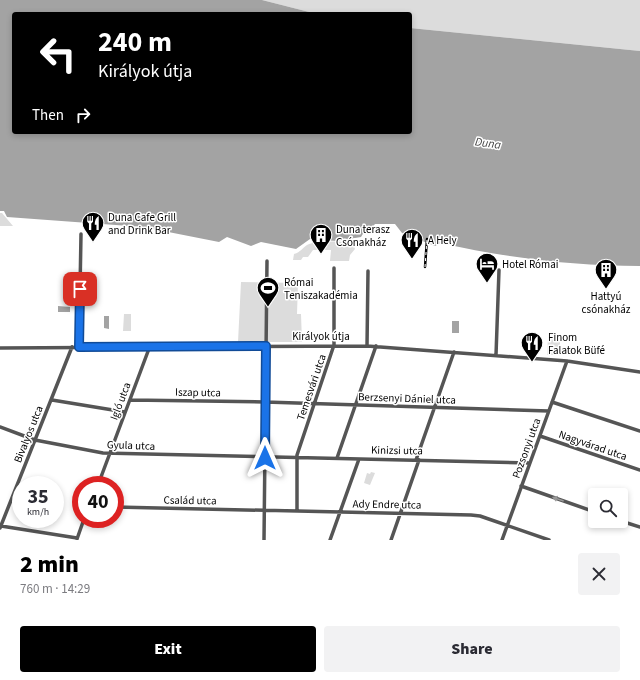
<!DOCTYPE html>
<meta charset="utf-8">
<style>
body{margin:0;font-family:"Source Sans 3",sans-serif;background:#f2f2f3;color:#2b2b33;height:100vh;display:flex;flex-direction:column;font-size:15px;white-space:nowrap}
*{box-sizing:border-box;margin:0}
p{font-size:13px;color:#7c7c81}
.icon{flex:none;width:22px;height:22px;fill:none;stroke:currentColor;stroke-width:2;stroke-linecap:round;stroke-linejoin:round}
.map{position:relative;height:540px;overflow:hidden}
.side{display:flex;flex-direction:column;background:#fff;flex:1}
.side>*{flex:none}
.top-card{position:absolute;left:12px;top:12px;width:400px;height:122px;border-radius:4px;box-shadow:0 2px 6px #0003;background:#000;color:#fff;overflow:hidden}
.controls{position:absolute;left:588px;top:488px;display:grid;gap:8px}
.controls a{display:grid;place-items:center;width:40px;height:40px;border-radius:4px;background:#fff;box-shadow:0 2px 6px #0003;font-size:20px}
.speed{position:absolute;left:12px;top:476px;display:flex;gap:8px;font-size:20px;font-weight:700;text-align:center}
.speed>*{display:grid;place-content:center;width:52px;height:52px;border-radius:50%;background:#fff;box-shadow:0 2px 6px #0003;line-height:1}
.speed small{font-size:10px;font-weight:400}
.speed .limit{border:6px solid #d22;background:#fff;color:#111}
.pin{position:absolute;display:grid;place-items:center;width:34px;height:34px;color:#fff;margin:-17px;border-radius:8px;box-shadow:0 2px 6px #0006}
.me{position:absolute;width:44px;margin:-22px;rotate:0deg;stroke-linejoin:round;filter:drop-shadow(0 0 3px #0008)}
.turn{display:flex;align-items:center;gap:14px;height:84px;padding:0 20px;font-size:18px}
.turn .icon{width:52px;height:52px;stroke-width:2.5}
.turn b{display:block;font-size:28px;line-height:34px}
.then{display:flex;align-items:center;height:38px;padding:0 20px;background:#0003;gap:8px;font-size:15px}
.round{display:grid;place-items:center;flex:none;width:42px;height:42px;border-radius:4px;background:#f2f2f3}
.headline{display:flex;align-items:center;justify-content:space-between;height:68px;padding:0 20px}
h1{font-size:24px;font-weight:800;line-height:30px;color:#000}
.button{display:flex;gap:8px;margin-top:auto;padding:8px 20px}
.button a{flex:1;height:46px;border-radius:4px;background:#000;color:#fff;font-size:16px;font-weight:800;line-height:46px;text-align:center}
.button a+a{background:#f2f2f3;color:#2b2b33}
.map>svg:first-child{display:block}
.green{fill:#dcdcdc}
.water{fill:#a3a3a3}
.lines{fill:none;stroke-linecap:round;stroke-linejoin:round}
.minor{stroke:#555;stroke-width:3.5}
.rail-casing{stroke:#000;stroke-width:2.5}
.rail{stroke:#fff;stroke-width:1;stroke-dasharray:3;stroke-linecap:butt}
.oneway{fill:#999}
.route-casing{stroke:#114b97;stroke-width:10}
.route{stroke:#1a73e8;stroke-width:7}
.labels{text-anchor:middle;stroke-width:3;stroke-linejoin:round;paint-order:stroke}
.poi-label{font-size:11px;fill:#000;stroke:#fff;text-anchor:start}
.street-label{font-size:11px;fill:#000;stroke:#fff}
.water-label{font-size:12px;font-style:italic;fill:#444;stroke:#fff}
</style>
<div class="map">
<svg width="640" height="540" viewBox="0 0 640 540">
<rect width="100%" height="100%" fill="#fff"/>
<path class="green" d="M262,0H640V51L410,28V14H317Z
M0,213H2L13,226H0Z
M350,242L353,243L355,249L350,255L349,261H330L331,250H313L308,257H303L301,260H293L294,254C301,252 302,248 307,245C317,240 339,242 350,242Z
M241,282L298,283L297,314H301L302,342H238Z
M124,314H131V331H123Z
M548,339H560V355H547Z
M371,472L375,473L370,485L364,483L367,473L370,474Z"/>
<path class="water" d="M0,0H262L317,14H14V132H410V28L640,51V266C572,266 507,258 441,243L435,246L402,233L395,224H375L369,231L364,232L361,237L337,241L310,239L296,249L261,242L251,246L227,237L219,242L143,227L7,217L4,211H0Z
M58,306L70,307V312H58Z
M104,316H109V329L104,328Z
M452,321H459V333H452Z"/>
<g class="lines">
<path class="minor" d="M367,346L368,271
M79,347L81,234
M0,348L367,346L567,361L640,372
M496,355L499,270
M52,400L125,412
M130,400L265,402L549,411
M552,402L640,431
M0,427L35,440L103,453L529,463
M540,436L640,470
M337,458L376,346
M416,460L454,352
M98,485L150,346
M521,486L595,512
M115,507L471,515L480,516L549,540
M297,510V455L334,345V268
M621,521L640,527
M1,526L77,538
M0,528L72,347
M77,539L84,519
M264,540L267,261
M330,540L359,459
M391,540L419,460
M502,540L567,361"/>
<g class="rail-casing">
<path id="rail" d="M425,267L427,239"/>
</g>
<use href="#rail" class="rail"/>
</g>
<defs><path id="oneway-solid" d="M-6-.8H1V-3.2L6.5 0L1 3.2V.8H-6Z"/></defs>
<use class="oneway" href="#oneway-solid" transform="translate(558 499) rotate(-161)"/>
<g class="lines">
<g class="route-casing">
<path id="route" d="M80,289L79,347L266,346L265,458"/>
</g>
<use href="#route" class="route"/>
</g>
<defs>
<g id="restaurant-pin" transform="scale(1.15)"><path d="M0 17L-7.5 6A9.5 9.5 0 1 1 7.5 6Z" fill="#000" stroke="#fff"/><path d="M-5-6h1v4h1v-4h1v4h1v-4h1v5L-1.5 .5V6h-2V.5L-5-1ZM5-6V6H3V1.5H1.5Q1.5-4 5-6Z" fill="#fff"/></g>
<g id="building-pin" transform="scale(1.15)"><path d="M0 17L-7.5 6A9.5 9.5 0 1 1 7.5 6Z" fill="#000" stroke="#fff"/><path d="M-4-6H4V6H1V3H-1V6H-4ZM-2.5-4.3h1.7v1.8h-1.7ZM.8-4.3h1.7v1.8H.8ZM-2.5-1h1.7V.8h-1.7ZM.8-1h1.7V.8H.8Z" fill="#fff"/></g>
<g id="hotel-pin" transform="scale(1.15)"><path d="M0 17L-7.5 6A9.5 9.5 0 1 1 7.5 6Z" fill="#000" stroke="#fff"/><path d="M-6-4.5h1.5V1H6V5H4.5V3h-9V5H-6ZM-4 0a1.8 1.8 0 1 1 3.6 0ZM.5 0V-2.5h3Q6-2.5 6 0Z" fill="#fff"/></g>
<g id="stadium-pin" transform="scale(1.15)"><path d="M0 17L-7.5 6A9.5 9.5 0 1 1 7.5 6Z" fill="#000" stroke="#fff"/><path d="M0-5a6.5 5 0 1 0 0 10a6.5 5 0 1 0 0-10ZM-3.5-1.8h7v3.6h-7Z" fill="#fff"/></g>
</defs>
<g fill-rule="evenodd">
<use href="#restaurant-pin" x="93" y="223"/>
<use href="#building-pin" x="321" y="235"/>
<use href="#restaurant-pin" x="412" y="240"/>
<use href="#hotel-pin" x="487" y="264"/>
<use href="#building-pin" x="606" y="270"/>
<use href="#stadium-pin" x="268" y="288"/>
<use href="#restaurant-pin" x="532" y="343"/>
</g>
<g class="labels">
<g class="poi-label">
<text x="108" y="221">Duna Cafe Grill<tspan x="108" dy="13">and Drink Bar</tspan></text>
<text x="336" y="233">Duna terasz<tspan x="336" dy="13">Csónakház</tspan></text>
<text x="428" y="244">A Hely</text>
<text x="502" y="268">Hotel Római</text>
<text x="284" y="286">Római<tspan x="284" dy="13">Teniszakadémia</tspan></text>
<text x="606" y="300" text-anchor="middle">Hattyú<tspan x="606" dy="13">csónakház</tspan></text>
<text x="548" y="341">Finom<tspan x="548" dy="13">Falatok Büfé</tspan></text>
</g>
<g class="street-label">
<text x="321" y="340">Királyok útja</text>
<text transform="translate(311 387) rotate(-71)" y="4">Temesvári utca</text>
<text transform="translate(198 392) rotate(1)" y="4">Iszap utca</text>
<text transform="translate(407 398) rotate(2)" y="4">Berzsenyi Dániel utca</text>
<text transform="translate(120 401) rotate(-69)" y="4">Igló utca</text>
<text transform="translate(28 434) rotate(-68)" y="4">Bivalyos utca</text>
<text transform="translate(131 445) rotate(2)" y="4">Gyula utca</text>
<text transform="translate(593 445) rotate(19)" y="4">Nagyvárad utca</text>
<text transform="translate(526 448) rotate(-70)" y="4">Pozsonyi utca</text>
<text transform="translate(397 450) rotate(1)" y="4">Kinizsi utca</text>
<text transform="translate(190 500) rotate(1)" y="4">Család utca</text>
<text transform="translate(387 504) rotate(1)" y="4">Ady Endre utca</text>
</g>
<g class="water-label">
<text transform="translate(488 143) rotate(8)" y="4">Duna</text>
</g>
</g>
</svg>
<div class="controls">
<a><svg class="icon" aria-label="search" viewBox="0 0 24 24"><circle cx="10" cy="10" r="6"/><path d="M15 15l6 6"/></svg></a>
</div>
<div class="speed"><div>35<small>km/h</small></div><div class="limit">40</div></div>
<div class="pin" style="left:80px;top:289px;background:#d93025"><svg class="icon" aria-label="arrive" viewBox="0 0 24 24"><path d="M6 21V4h12l-3 4 3 4H6"/></svg></div>
<svg class="me" style="left:265px;top:458px" viewBox="-20 -20 40 40"><path d="M0-17L14 15 0 8-14 15z" fill="#1a73e8" stroke="#fff" stroke-width="4"/></svg>
<div class="top-card">
<div class="turn"><svg class="icon" aria-label="left" viewBox="0 0 24 24"><path d="M17 20v-9H6M10 6l-5 5 5 5"/></svg><div><b>240 m</b>Királyok útja</div></div>
<div class="then">Then<svg class="icon" aria-label="right" viewBox="0 0 24 24"><path d="M7 20v-9h11M14 6l5 5-5 5"/></svg></div>
</div>
</div>
<section class="side">
<div class="headline"><div><h1>2 min</h1><p>760 m · 14:29</p></div><a class="round"><svg class="icon" aria-label="close" viewBox="0 0 24 24"><path d="M6 6l12 12M18 6L6 18"/></svg></a></div>
<div class="button"><a>Exit</a><a>Share</a></div>
</section>
